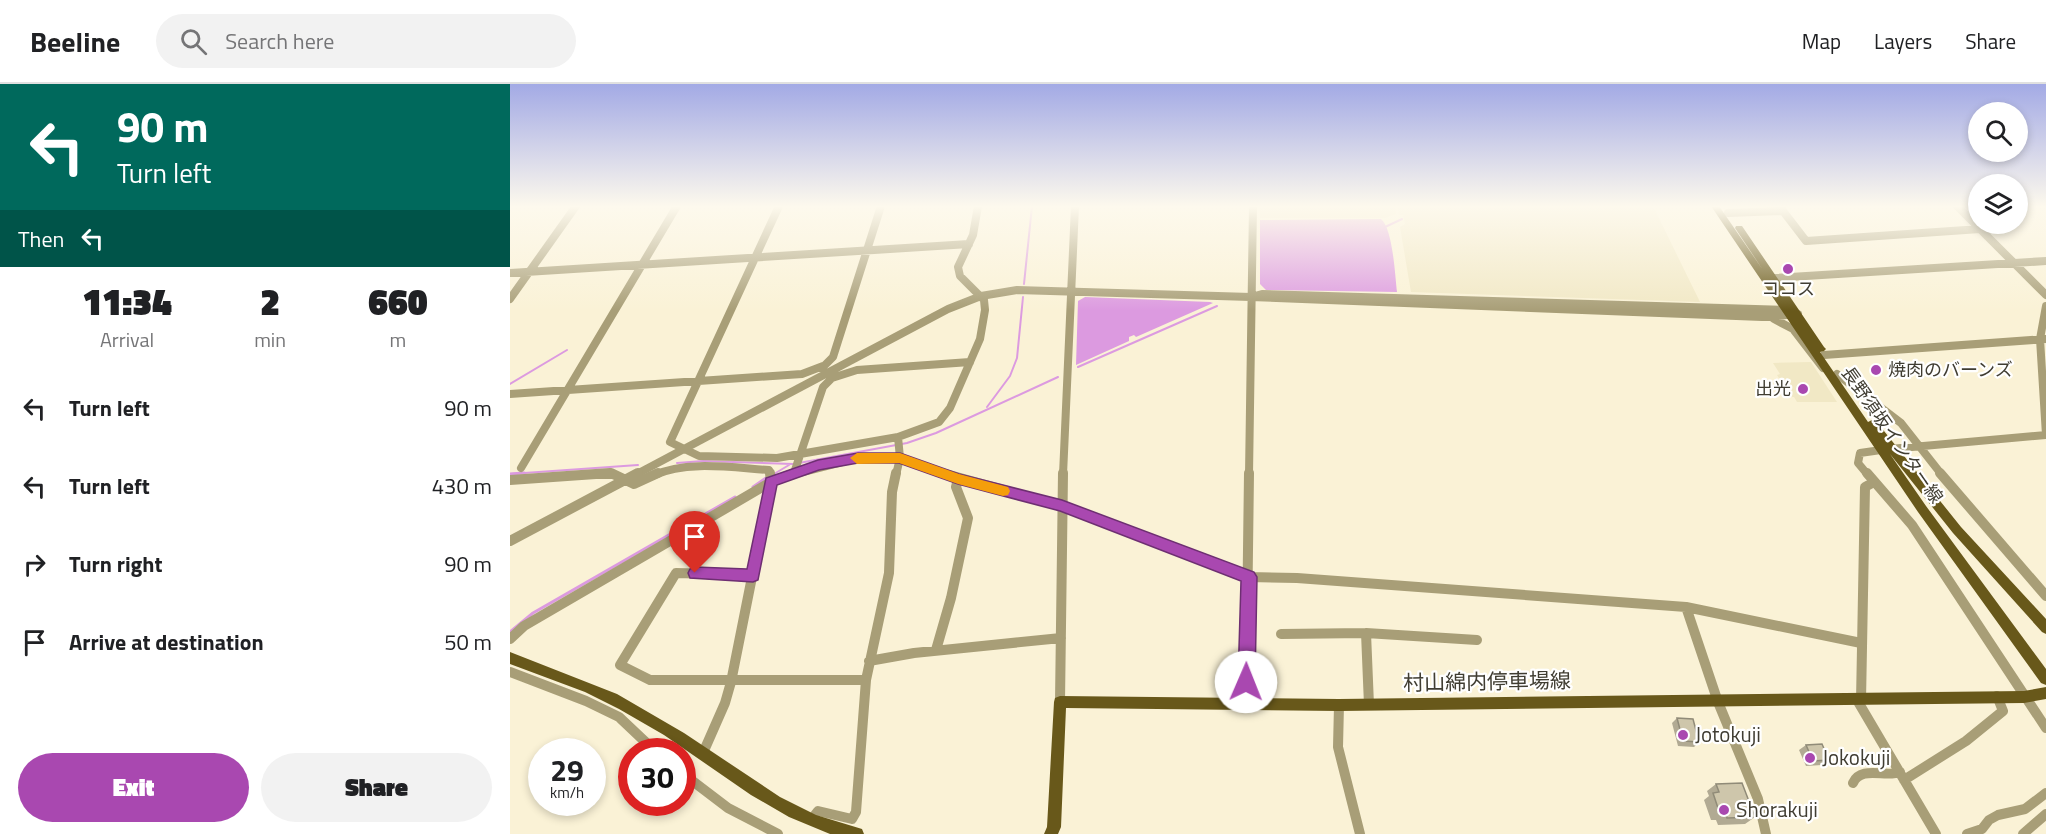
<!DOCTYPE html>
<meta charset="utf-8">
<style>
body{margin:0;font-family:"Titillium Web","Noto Sans JP",sans-serif;background:#f2f2f2;color:#202124;height:100vh;display:flex;flex-direction:column;font-size:22px;white-space:nowrap}
*{box-sizing:border-box;margin:0}
p{font-size:20px;color:#757577}
.icon{flex:none;width:33px;height:33px;fill:none;stroke:currentColor;stroke-width:2;stroke-linecap:round;stroke-linejoin:round}
.map{position:relative;flex:1;overflow:hidden}
.drawer{display:flex;flex-direction:column;background:#fff;width:510px}
.drawer>*{flex:none}
.top-card{background:#00695c;color:#fff;overflow:hidden}
.fabs{position:absolute;left:1458px;top:18px;display:grid;gap:12px}
.fabs a{display:grid;place-items:center;width:60px;height:60px;border-radius:50%;background:#fff;box-shadow:0 3px 9px #0003;font-size:30px}
.speed{position:absolute;left:18px;top:654px;display:flex;gap:12px;font-size:30px;font-weight:700;text-align:center}
.speed>*{display:grid;place-content:center;width:78px;height:78px;border-radius:50%;background:#fff;box-shadow:0 3px 9px #0003;line-height:1}
.speed small{font-size:15px;font-weight:400}
.speed .limit{border:9px solid #d22;background:#fff;color:#111}
.pin{position:absolute;display:grid;place-items:center;width:51px;height:51px;color:#fff;margin:-62px -26px;border-radius:50% 50% 50% 0;rotate:-45deg;box-shadow:0 0 6px #0007}
.pin .icon{rotate:45deg}
.me{position:absolute;width:66px;margin:-33px;rotate:1deg;stroke-linejoin:round;filter:drop-shadow(0 0 4px #0008)}
.turn{display:flex;align-items:center;gap:21px;height:126px;padding:0 18px;font-size:27px}
.turn .icon{width:78px;height:78px;stroke-width:2.5}
.turn b{display:block;font-size:42px;line-height:51px}
.then{display:flex;align-items:center;height:57px;padding:0 18px;background:#0003;gap:12px;font-size:22px}
.eta{display:flex;justify-content:space-evenly;align-items:center;height:102px;text-align:center}
.eta b{font-size:36px;font-weight:800;line-height:42px}
.cta{display:flex;gap:12px;margin-top:auto;padding:12px 18px}
.cta a{flex:1;height:69px;border-radius:36px;background:#a948b0;color:#fff;font-size:24px;font-weight:800;line-height:69px;text-align:center}
.cta a+a{background:#f2f2f2;color:#202124}
ul{padding:0;list-style:none}
li{display:flex;align-items:center;gap:18px;height:78px;padding:0 18px}
li div{flex:1}
li b{display:block;font-size:22px}
li em{font-style:normal}
header{display:flex;align-items:center;gap:36px;box-sizing:border-box;height:84px;padding:0 30px;background:#fff;border-bottom:2px solid #e0e0e0}
header strong{font-size:28px}
nav{display:flex;gap:33px;margin-inline-start:auto;font-size:21px}
.search{width:420px;height:54px;background:#f2f2f2;display:flex;align-items:center;gap:15px;box-sizing:border-box;padding:0 21px;border-radius:33px;color:#757577;font-size:22px}
main{display:flex;flex:1;min-height:0}
.map>svg:first-child{display:block}
.built{fill:#f1e8c5}
.water{fill:#dc9ae0}
.lines{fill:none;stroke-linecap:round;stroke-linejoin:round}
.stream-far1{stroke:#dc9ae0;stroke-width:2}
.stream{stroke:#dc9ae0;stroke-width:3}
.minor-far1{stroke:#a89e77;stroke-width:8}
.minor{stroke:#a89e77;stroke-width:10}
.major{fill:#68581a;fill-rule:evenodd}
.wall{fill:#b1aa93}
.building{fill:#cec6ab;stroke:#908b78;stroke-width:1.5}
.route{fill:#a948b0;stroke:#6e2f72;stroke-width:1.5}
.slow{fill:#f59e0b}
.poi-dot{fill:#a948b0;stroke:#fff;stroke-width:2}
.labels{text-anchor:middle;stroke-width:4.5;stroke-linejoin:round;paint-order:stroke}
.poi-label{font-size:18px;fill:#403d32;stroke:#fff}
.street-label{font-size:18px;fill:#403d32;stroke:#fff}
.near-street-label{font-size:21px;fill:#403d32;stroke:#fff}
.near-poi-label{font-size:21px;fill:#403d32;stroke:#fff;text-anchor:start}
</style>
<header>
<strong>Beeline</strong>
<div class="search"><svg class="icon" aria-label="search" viewBox="0 0 24 24"><circle cx="10" cy="10" r="6"/><path d="M15 15l6 6"/></svg>Search here</div>
<nav><a>Map</a><a>Layers</a><a>Share</a></nav>
</header>
<main>
<section class="drawer">
<div class="top-card">
<div class="turn"><svg class="icon" aria-label="left" viewBox="0 0 24 24"><path d="M17 20v-9H6M10 6l-5 5 5 5"/></svg><div><b>90 m</b>Turn left</div></div>
<div class="then">Then<svg class="icon" aria-label="left" viewBox="0 0 24 24"><path d="M17 20v-9H6M10 6l-5 5 5 5"/></svg></div>
</div>
<div class="eta">
<div><b>11:34</b><p>Arrival</p></div>
<div><b>2</b><p>min</p></div>
<div><b>660</b><p>m</p></div>
</div>
<ul>
<li><svg class="icon" aria-label="left" viewBox="0 0 24 24"><path d="M17 20v-9H6M10 6l-5 5 5 5"/></svg><div><b>Turn left</b></div><em>90 m</em></li>
<li><svg class="icon" aria-label="left" viewBox="0 0 24 24"><path d="M17 20v-9H6M10 6l-5 5 5 5"/></svg><div><b>Turn left</b></div><em>430 m</em></li>
<li><svg class="icon" aria-label="right" viewBox="0 0 24 24"><path d="M7 20v-9h11M14 6l5 5-5 5"/></svg><div><b>Turn right</b></div><em>90 m</em></li>
<li><svg class="icon" aria-label="arrive" viewBox="0 0 24 24"><path d="M6 21V4h12l-3 4 3 4H6"/></svg><div><b>Arrive at destination</b></div><em>50 m</em></li>
</ul>
<div class="cta"><a>Exit</a><a>Share</a></div>
</section>
<div class="map">
<svg width="1536" height="750" viewBox="0 0 1536 750">
<rect width="100%" height="100%" fill="#faf2d6"/>
<path class="built" d="M750,122H885L886,130L875,134H750Z
M888,122H1143L1190,218L901,208L890,143L895,140L893,131H889Z
M1301,278L1327,318H1287L1284,313H1280L1267,291L1270,290L1263,279Z"/>
<path class="water" d="M871,135C883,145 885,192 887,208L756,206L750,200V136Z
M575,213L700,218L703,219L626,253L624,251L619,253V257L566,281L568,217Z"/>
<g class="lines">
<path class="stream-far1" d="M875,143L892,135
M514,200L522,122
M568,283L707,222
M0,300L57,266
M477,323L500,292L507,274L513,213
M167,379L193,377L283,380
M289,379L397,359L426,349L548,293
M0,390L128,381
M264,390L279,381"/>
<path class="stream" d="M0,390L14,389
M243,403L256,394
M0,548L23,529L225,413"/>
<path class="minor-far1" d="M269,122L160,358L189,372L267,374L388,353L429,338L440,324L470,255L475,226L474,216L450,192L448,183L463,151L468,122
M1447,122L1536,211
M1273,127L1296,157L1470,145
M1218,129L1273,127L1270,122
M0,189L459,160
M1265,194L1536,177
M752,210L1277,226L1288,230L1252,233L741,213Z
M0,215L66,122
M1536,222L1530,255L1536,351
M1264,235L1283,245L1313,284
M1314,271L1536,255
M1327,290L1391,339L1432,391
M322,294L347,286L460,278
M0,310L292,290L313,282
M1380,365L1536,351
M11,384L167,122
M284,389L313,303L322,294L312,284L323,273L371,122
M79,391H104
M125,391L438,225L471,212L507,206L741,213
M145,391C176,376 225,384 259,386L260,391
M281,391L340,376L390,374L388,353
M386,391L390,374L436,391
M553,391L565,122
M739,391L743,122
M1358,391L1348,379L1350,369L1371,366"/>
<path class="minor" d="M101,389L124,400L148,389
M260,389L261,398L285,389
M432,389L552,422L739,493L787,494L1176,523L1351,559
M1357,389L1402,441L1536,644
M1430,389L1536,512
M0,396L100,389
M0,457L128,389
M243,491L166,489L110,581L140,596H356
M1176,523L1208,618L1248,715L1256,750
M771,550L856,549
M0,555L14,542L261,398
M426,566L441,514L458,434L446,403L448,395
M359,577L404,569L551,554
M0,588L76,617L109,633L146,668
M1347,616L1426,750
M1351,617L1355,403L1364,398
M550,618L553,389
M736,619L739,389
M829,621L828,663L850,750
M859,621L856,549L967,556
M193,669L215,619L221,598L261,398
M172,689L218,724L268,750
M1394,696L1456,657L1493,627L1487,612
M1343,699C1351,681 1376,694 1390,688
M301,736L308,727L342,735L346,728L356,596L379,489L382,408L386,389
M1457,750L1472,745L1479,736L1488,731L1515,725L1536,709
M1513,750L1536,730"/>
<path class="major" d="M1201,122H1209L1253,186L1225,144L1226,142H1232L1314,263L1316,265L1314,267L1310,268L1358,338L1362,336L1366,337L1451,443L1536,535V550L1532,548L1443,449L1380,370L1416,422L1536,585V601L1531,599L1408,428Z
M0,568L107,610L174,649L270,713L306,731L352,745L354,750H320L279,733L241,711L154,651L109,625L75,608L0,580Z
M1536,603V615L1514,619L829,627L556,624L551,743L548,750H534L537,743L544,618L545,614L550,612L829,615L1514,607Z"/>
</g>
<path class="wall" d="M1167,634L1189,658L1184,663L1168,662L1162,639Z
M1296,661L1319,676L1312,681L1296,682L1289,666Z
M1206,700L1245,733L1235,740L1208,741L1206,736H1201L1194,716L1199,712L1197,707Z"/>
<path class="building" d="M1167,634L1183,635L1189,658L1173,657Z
M1312,660L1319,676L1303,677L1296,661Z
M1232,699L1245,733L1217,734L1216,730H1210L1203,709L1209,708L1206,700Z"/>
<linearGradient id="sky" x2="0" y2="1"><stop stop-color="#a3aae5"/><stop offset="0.54" stop-color="#fdf9ed"/><stop offset="1" stop-color="#fdf9ed" stop-opacity="0"/></linearGradient>
<rect width="1536" height="227" fill="url(#sky)"/>
<path class="route" d="M348,369H390L449,390L552,416L744,488L747,493L745,598L742,604L736,606L730,604L728,598L731,497L550,427L448,400L389,379H348L309,386L267,401L248,496L243,498L180,494L178,489L180,485L185,483L237,485L256,394L308,376Z"/>
<path class="slow" d="M347,369H390L449,390L498,403L500,407L498,411L493,412L448,400L389,379L347,380L340,374Z"/>
<g class="poi-dot">
<circle cx="1278" cy="185" r="6"/>
<circle cx="1366" cy="286" r="6"/>
<circle cx="1293" cy="305" r="6"/>
<circle cx="1173" cy="651" r="6"/>
<circle cx="1300" cy="674" r="6"/>
<circle cx="1214" cy="726" r="6"/>
</g>
<g class="labels">
<g class="poi-label">
<text x="1278" y="211">ココス</text>
<text x="1378" y="292" text-anchor="start">焼肉のバーンズ</text>
<text x="1281" y="311" text-anchor="end">出光</text>
</g>
<g class="street-label">
<text transform="translate(1382 351) rotate(55)" y="6">長野須坂インター線</text>
</g>
<g class="near-street-label">
<text transform="translate(977 598) rotate(-1)" y="7">村山綿内停車場線</text>
</g>
<g class="near-poi-label">
<text x="1185" y="658">Jotokuji</text>
<text x="1312" y="681">Jokokuji</text>
<text x="1226" y="733">Shorakuji</text>
</g>
</g>
</svg>
<div class="fabs">
<a><svg class="icon" aria-label="search" viewBox="0 0 24 24"><circle cx="10" cy="10" r="6"/><path d="M15 15l6 6"/></svg></a>
<a><svg class="icon" aria-label="layers" viewBox="0 0 24 24"><path d="M12 4l9 5-9 5-9-5zM3 14l9 5 9-5"/></svg></a>
</div>
<div class="speed"><div>29<small>km/h</small></div><div class="limit">30</div></div>
<div class="pin" style="left:185px;top:489px;background:#d93025"><svg class="icon" aria-label="arrive" viewBox="0 0 24 24"><path d="M6 21V4h12l-3 4 3 4H6"/></svg></div>
<svg class="me" style="left:736px;top:598px" viewBox="-20 -20 40 40"><circle r="19" fill="#fff"/><path d="M0-13L10 11 0 6-10 11z" fill="#a948b0"/></svg>
</div>
</main>
